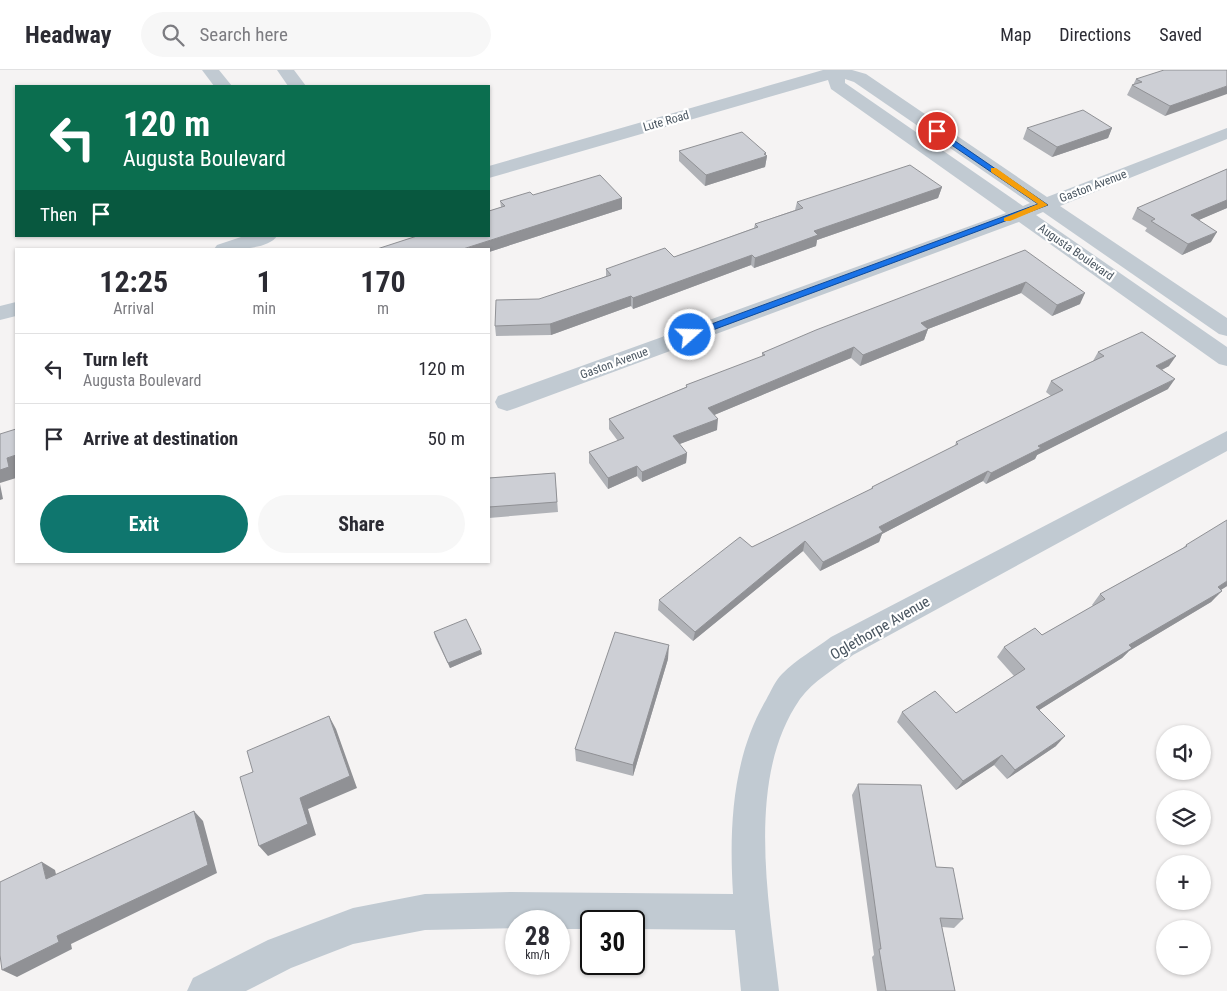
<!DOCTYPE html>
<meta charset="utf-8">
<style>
body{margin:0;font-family:"Roboto Condensed",sans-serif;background:#f7f7f7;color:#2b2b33;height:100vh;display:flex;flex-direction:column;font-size:19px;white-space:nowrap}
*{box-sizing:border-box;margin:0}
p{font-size:16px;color:#7c7c81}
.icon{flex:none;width:28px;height:28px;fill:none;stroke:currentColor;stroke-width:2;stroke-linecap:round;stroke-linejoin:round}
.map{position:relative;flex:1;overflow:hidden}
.side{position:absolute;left:15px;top:178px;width:475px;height:315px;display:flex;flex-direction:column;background:#fff;border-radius:0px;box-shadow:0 1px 4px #0004}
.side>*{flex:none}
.top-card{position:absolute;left:15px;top:15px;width:475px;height:152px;border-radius:0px;box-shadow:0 1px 4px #0004;background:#0b6e4f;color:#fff;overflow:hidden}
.buttons{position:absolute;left:1156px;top:655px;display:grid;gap:10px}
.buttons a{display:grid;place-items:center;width:55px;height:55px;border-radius:50%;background:#fff;box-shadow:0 1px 4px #0004;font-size:25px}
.speed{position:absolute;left:505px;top:840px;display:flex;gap:10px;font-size:25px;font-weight:700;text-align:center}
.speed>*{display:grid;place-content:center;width:65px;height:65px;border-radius:50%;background:#fff;box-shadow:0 1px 4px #0004;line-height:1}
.speed small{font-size:12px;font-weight:400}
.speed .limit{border:2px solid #111;border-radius:8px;background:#fff;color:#111}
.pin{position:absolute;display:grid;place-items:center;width:42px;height:42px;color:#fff;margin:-21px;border:2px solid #fff;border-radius:50%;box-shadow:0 1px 5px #0007}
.me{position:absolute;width:55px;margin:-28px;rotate:70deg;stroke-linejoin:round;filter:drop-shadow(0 0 4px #0008)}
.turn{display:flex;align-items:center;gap:18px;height:105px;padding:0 25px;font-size:22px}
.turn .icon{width:65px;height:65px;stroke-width:2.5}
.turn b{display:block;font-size:35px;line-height:42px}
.then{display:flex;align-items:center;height:48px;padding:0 25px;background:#0003;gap:10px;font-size:19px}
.eta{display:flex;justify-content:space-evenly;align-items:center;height:85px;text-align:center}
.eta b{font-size:30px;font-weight:700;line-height:35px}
.button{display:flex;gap:10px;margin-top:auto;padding:10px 25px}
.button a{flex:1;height:58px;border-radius:30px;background:#0f766e;color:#fff;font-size:20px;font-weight:700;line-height:58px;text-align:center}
.button a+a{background:#f7f7f7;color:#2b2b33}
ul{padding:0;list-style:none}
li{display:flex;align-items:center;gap:15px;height:70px;padding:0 25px;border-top:1px solid #e1e1e2}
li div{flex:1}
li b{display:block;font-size:19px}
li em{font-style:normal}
header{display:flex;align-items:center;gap:30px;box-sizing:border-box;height:70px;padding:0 25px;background:#fff;border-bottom:1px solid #e1e1e2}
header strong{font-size:24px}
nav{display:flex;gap:28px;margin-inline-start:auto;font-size:18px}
.search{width:350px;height:45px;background:#f7f7f7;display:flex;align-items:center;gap:12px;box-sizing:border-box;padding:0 18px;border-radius:28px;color:#7c7c81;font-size:19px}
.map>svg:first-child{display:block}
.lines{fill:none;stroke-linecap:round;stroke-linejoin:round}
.minor{fill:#c1cad2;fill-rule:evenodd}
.wall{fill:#b0b2b7}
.shaded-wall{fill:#909195}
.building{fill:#cdcfd5;stroke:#909195}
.route{fill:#1a73e8;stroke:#114b97}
.slow{fill:#f59e0b}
.labels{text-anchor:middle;stroke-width:4.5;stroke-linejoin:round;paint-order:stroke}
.far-street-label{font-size:12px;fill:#4a5661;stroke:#fff}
.street-label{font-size:15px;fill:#4a5661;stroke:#fff}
</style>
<header>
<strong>Headway</strong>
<div class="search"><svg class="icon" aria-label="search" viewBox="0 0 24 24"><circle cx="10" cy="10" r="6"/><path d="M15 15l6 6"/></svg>Search here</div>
<nav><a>Map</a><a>Directions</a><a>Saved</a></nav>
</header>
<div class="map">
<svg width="1227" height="921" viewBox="0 0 1227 921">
<rect width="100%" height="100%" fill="#f5f3f3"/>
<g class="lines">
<path class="minor" d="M202,0H219L232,16H214Z
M277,0H294L306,16H288Z
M852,0L866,4L1047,127L1227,58V69L1060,136L1227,248V266L1219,264L1043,142L1036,145L1227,277V296L1219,294L1019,152L516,338L507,341L498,338L495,332L498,326L1006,143L831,19L828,10L489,108V96L823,0ZM845,9L854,12L1030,133L1023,136L845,13Z
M244,166H277C267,181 230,179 214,179L217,175Z
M16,232V246L0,250V236Z
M1227,361V381L853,585C836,598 813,611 800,629C745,708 769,831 779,921H741L735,860L634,859V851H591V859H559V851H516V858L425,860L353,874L291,898L246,921H187L193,908L268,870L353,838L425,824L511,822L733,824C729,758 732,688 766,630C771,621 775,611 782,604C797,589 815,579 831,567Z"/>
</g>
<path class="wall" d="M1227,0L1165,46L1127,25L1132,15H1133L1136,9Z
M1027,58H1112L1108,68L1052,87L1023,69Z
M679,81L766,83V85L767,86L765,97L705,116L679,91Z
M1227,99V138L1198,150L1211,172L1182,185L1145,161L1147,158L1132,149L1137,138Z
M942,117L938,128L817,170L816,176L754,198L751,195L633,239L631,236L551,265L496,266L495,256L606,206V199L674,187L754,158L755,154L795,140L797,132Z
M533,125L622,128V139L489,182V179L417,166L501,137L500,131Z
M1025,180L1080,234L1052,246L1021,223L928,259L924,270L860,296L851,288L714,345L717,360L679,374L687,383L686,393L642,412L637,406L608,419L589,393V382L618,371L609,359V349L686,317V315L762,287V283Z
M1098,282L1169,296L1162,300L1168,319L1037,385L1035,389L986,414L983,411L882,464L879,472L820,501L803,481L693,571L658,540L659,530L752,477L871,419L872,417L955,376L956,372L1051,326L1046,322L1051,311L1093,291Z
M555,403L558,442L489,448V408Z
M1186,475L1227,516L1221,520L1211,532L1129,581L1122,588L1039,640L1056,676L1007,709L994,695L956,720L897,652L902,642L956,643L1014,606L997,587L1004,577L1042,565L1093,536L1092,535L1100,524L1183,478Z
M434,562L482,584L450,598L435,567Z
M668,589L633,706L576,691L575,679Z
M858,714L936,797L963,849L954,858L942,857L955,921H877L872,887L874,885L852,725Z"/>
<path class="shaded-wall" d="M1227,16V24L1165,46L1170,36Z
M1112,58L1108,68L1052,87L1057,77Z
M766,83L765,87L767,86L765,97L705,116L706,105Z
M942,117L938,128L817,170L816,176L754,198L755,188L814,161Z
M622,128V139L489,182V179H463Z
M1227,130V138L1185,156L1191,145Z
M1217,162L1211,172L1182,185L1188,174Z
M752,185L751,195L633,239V228Z
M1026,212L1021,223L928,259L924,270L860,296L863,285L921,253Z
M1085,223L1080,234L1052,246L1057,235Z
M631,226V236L551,265L550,254Z
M854,277L851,288L707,348L708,338Z
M1176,286L1169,296L1149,306L1156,296Z
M1175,309L1168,319L1037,385L1035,389L986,414L991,403L1038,376Z
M718,349L717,360L672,377L673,366Z
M687,383L686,393L642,412V402Z
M16,385V398H15L16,408L0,413V400L7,388Z
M637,396V406L608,419V408Z
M988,401L983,411L882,464L879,472L820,501L823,492L879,457Z
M0,414L3,429L0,430Z
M805,471L803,481L693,571L695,562Z
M1227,511V516L1208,528L1218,517Z
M1222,521L1211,532L1129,581L1122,588L1028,647L1036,637L1129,575Z
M669,575L668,589L633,706V695Z
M481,580L482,584L450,598L448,593Z
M329,646L336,659L357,718L308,739L316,765L268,786L259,776L300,728Z
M1065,666L1056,676L1007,709L1015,700Z
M1002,685L994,695L956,720L963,711Z
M194,741L203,751L217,803L71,874L72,879L17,907L2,900Z
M42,792L55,800L59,817L46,809Z"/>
<path class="building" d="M1164,0H1227V16L1170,36L1132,15L1142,12L1136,9Z
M1083,40L1112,58L1057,77L1027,58Z
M742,62L766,83L764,84L767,86L706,105L679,81Z
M910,95L942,117L814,161L818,165L755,188L752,185L633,228L631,226L550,254L495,256L496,230L539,229L611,205L606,199L665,178L674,187L758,157L755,154L803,138L797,132Z
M1227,99V130L1191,145L1217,162L1188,174L1151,151L1155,149L1137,138Z
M600,105L622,128L463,179H377L417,166H489V141L505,136L500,131L530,122L533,125Z
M1025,180L1085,223L1057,235L1026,212L921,253L928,259L863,285L854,277L708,338L718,349L673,366L687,383L642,402L637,396L608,408L589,382L624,368L609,349L687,317L686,315L765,285L762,283L816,260Z
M1142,262L1176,286L1156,296L1175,309L1038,376L1041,378L991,403L988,401L879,457L883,462L823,492L805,471L695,562L659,530L740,467L752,477L873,418L872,417L958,374L956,372L1063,320L1051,311L1104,286L1098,282Z
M16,359V385L7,388L9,397L0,400V364Z
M555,403L557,432L489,437V408Z
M1227,450V511L1218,517L1222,521L1129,575L1132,578L1036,637L1065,666L1015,700L1002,685L963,711L902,642L935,621L956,643L1025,599L1004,577L1035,558L1042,565L1105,529L1100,524L1187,476L1186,475Z
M466,549L481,580L448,593L434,562Z
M615,562L669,575L633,695L575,679Z
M329,646L350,706L300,728L308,754L259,776L240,707L253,702L247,681Z
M858,714L921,715L936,797L953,798L963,849L940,848L955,921H886L879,879H881Z
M194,741L208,795L57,866L59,872L2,900L0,885V812L42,792L46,809Z"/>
<path class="route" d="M934,60H939L1048,135L694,267H687V263L1038,134L934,63Z"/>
<path class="slow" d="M991,98H996L1048,135L1010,151H1004V148L1038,134L991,102Z"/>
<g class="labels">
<g class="far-street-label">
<text transform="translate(666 51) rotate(-16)" y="4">Lute Road</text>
<text transform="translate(1093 116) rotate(-21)" y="4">Gaston Avenue</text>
<text transform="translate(1076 182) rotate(35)" y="4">Augusta Boulevard</text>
<text transform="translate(614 293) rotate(-20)" y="4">Gaston Avenue</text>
</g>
<g class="street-label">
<text transform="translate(880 558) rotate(-30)" y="5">Oglethorpe Avenue</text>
</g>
</g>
</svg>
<div class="buttons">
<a><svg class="icon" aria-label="sound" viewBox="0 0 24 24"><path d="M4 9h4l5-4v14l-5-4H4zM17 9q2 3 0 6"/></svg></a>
<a><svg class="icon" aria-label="layers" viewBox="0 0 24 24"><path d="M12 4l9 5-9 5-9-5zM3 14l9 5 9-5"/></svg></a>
<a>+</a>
<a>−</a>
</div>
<div class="speed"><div>28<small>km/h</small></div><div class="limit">30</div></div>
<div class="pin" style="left:937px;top:61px;background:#d93025"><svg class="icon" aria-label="arrive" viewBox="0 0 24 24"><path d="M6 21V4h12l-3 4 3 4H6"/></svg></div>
<svg class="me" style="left:690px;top:265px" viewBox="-20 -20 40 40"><circle r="17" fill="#1a73e8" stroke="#fff" stroke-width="3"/><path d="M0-11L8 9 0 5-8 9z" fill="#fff"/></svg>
<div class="top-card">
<div class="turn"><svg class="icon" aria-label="left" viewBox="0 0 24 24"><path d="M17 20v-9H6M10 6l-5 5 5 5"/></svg><div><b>120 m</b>Augusta Boulevard</div></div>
<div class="then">Then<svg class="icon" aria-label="arrive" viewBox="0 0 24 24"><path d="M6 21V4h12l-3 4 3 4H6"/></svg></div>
</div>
<section class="side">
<div class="eta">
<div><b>12:25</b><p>Arrival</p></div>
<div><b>1</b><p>min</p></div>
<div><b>170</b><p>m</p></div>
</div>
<ul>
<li><svg class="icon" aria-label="left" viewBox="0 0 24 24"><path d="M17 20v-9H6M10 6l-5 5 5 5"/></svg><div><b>Turn left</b><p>Augusta Boulevard</p></div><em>120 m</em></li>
<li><svg class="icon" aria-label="arrive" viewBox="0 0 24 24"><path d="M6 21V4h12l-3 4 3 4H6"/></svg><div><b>Arrive at destination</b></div><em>50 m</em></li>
</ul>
<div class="button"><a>Exit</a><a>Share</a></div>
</section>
</div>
